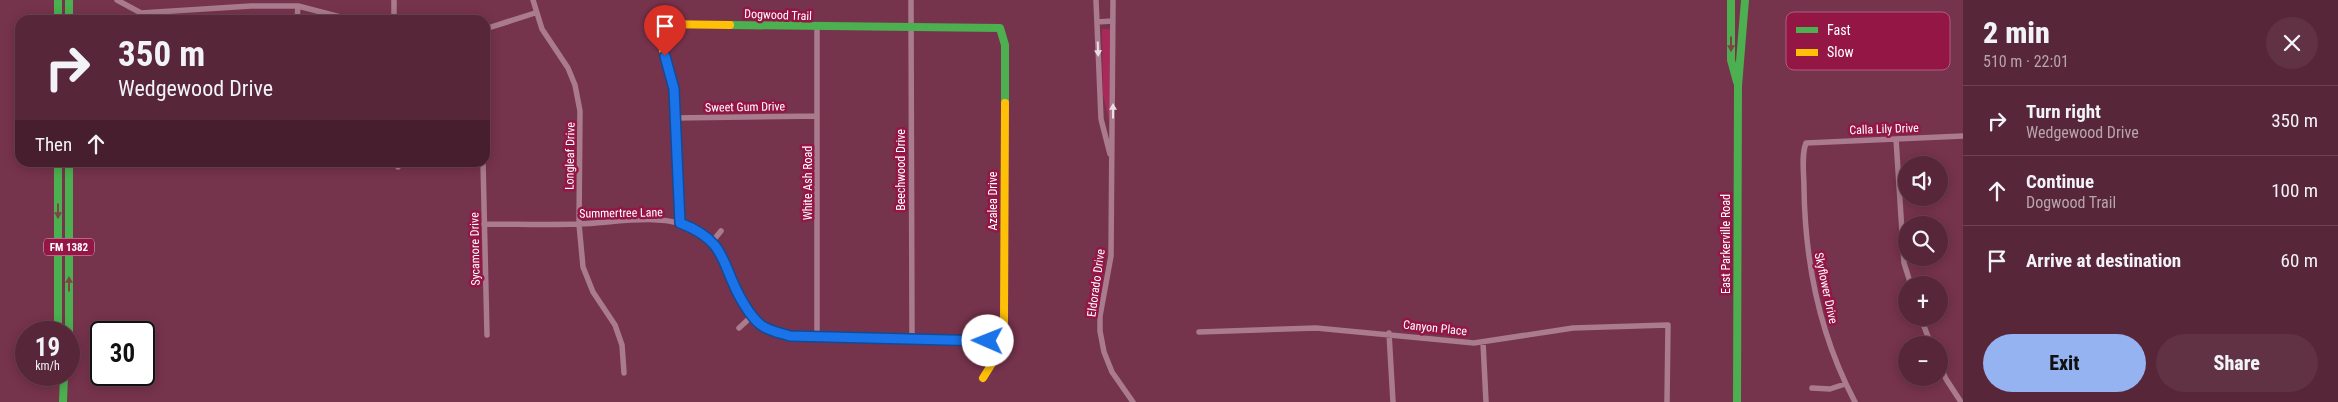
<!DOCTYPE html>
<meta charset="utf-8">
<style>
body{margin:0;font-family:"Roboto Condensed",sans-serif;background:#613244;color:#f1f3f6;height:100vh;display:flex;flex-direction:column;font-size:19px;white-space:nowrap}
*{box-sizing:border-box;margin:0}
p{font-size:16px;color:#b7a5ae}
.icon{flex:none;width:28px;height:28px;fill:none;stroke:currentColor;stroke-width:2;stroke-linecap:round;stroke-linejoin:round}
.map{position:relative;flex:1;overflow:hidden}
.details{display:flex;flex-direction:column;background:#582639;width:375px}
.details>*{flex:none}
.top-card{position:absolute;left:15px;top:15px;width:475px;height:152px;border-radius:15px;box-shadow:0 2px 12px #0003,0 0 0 1px #6d4353;background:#582639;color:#f1f3f6;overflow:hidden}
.fabs{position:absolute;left:1898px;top:156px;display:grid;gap:10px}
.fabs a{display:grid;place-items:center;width:50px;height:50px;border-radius:50%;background:#582639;box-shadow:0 2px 12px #0003,0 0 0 1px #6d4353;font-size:25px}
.speed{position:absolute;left:15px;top:321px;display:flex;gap:10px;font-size:25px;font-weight:700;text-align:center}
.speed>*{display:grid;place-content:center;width:65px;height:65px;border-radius:50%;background:#582639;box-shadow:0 2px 12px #0003,0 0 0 1px #6d4353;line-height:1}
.speed small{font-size:12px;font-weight:400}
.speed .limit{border:2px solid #111;border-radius:8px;background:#fff;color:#111}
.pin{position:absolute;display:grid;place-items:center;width:42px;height:42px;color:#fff;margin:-51px -21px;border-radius:50% 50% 50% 0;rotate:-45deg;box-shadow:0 0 5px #0007}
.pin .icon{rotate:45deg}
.me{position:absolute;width:55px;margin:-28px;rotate:271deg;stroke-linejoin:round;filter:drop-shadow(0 0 4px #0008)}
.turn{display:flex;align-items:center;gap:18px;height:105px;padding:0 20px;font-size:22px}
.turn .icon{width:65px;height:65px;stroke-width:2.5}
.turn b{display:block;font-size:35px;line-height:42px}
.then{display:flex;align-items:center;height:48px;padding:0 20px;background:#0003;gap:10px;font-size:19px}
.round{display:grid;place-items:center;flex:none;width:52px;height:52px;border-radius:26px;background:#613244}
.head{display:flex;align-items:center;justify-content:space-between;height:85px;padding:0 20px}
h1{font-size:30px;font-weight:800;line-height:38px}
.primary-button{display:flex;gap:10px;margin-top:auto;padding:10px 20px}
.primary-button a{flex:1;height:58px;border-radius:30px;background:#95b2f1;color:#111;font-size:20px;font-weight:800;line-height:58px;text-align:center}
.primary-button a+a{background:#613244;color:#f1f3f6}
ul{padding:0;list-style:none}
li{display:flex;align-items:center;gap:15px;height:70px;padding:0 20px;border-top:1px solid #6d4353}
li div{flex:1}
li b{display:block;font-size:19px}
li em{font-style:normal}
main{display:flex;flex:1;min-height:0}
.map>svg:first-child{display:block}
.green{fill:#a9295a}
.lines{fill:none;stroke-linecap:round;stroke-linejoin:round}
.street{stroke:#a97b8d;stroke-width:5.5}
.fast{stroke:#4caf50;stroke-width:8}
.slow{stroke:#ffc107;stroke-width:8}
.oneway{fill:#7e4448}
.oneway2{fill:#eadee2}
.route-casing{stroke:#114b97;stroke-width:12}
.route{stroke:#1a73e8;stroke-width:9}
.labels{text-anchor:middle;stroke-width:5;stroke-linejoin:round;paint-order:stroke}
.shield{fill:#931644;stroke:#dfb9c7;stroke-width:1}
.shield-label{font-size:11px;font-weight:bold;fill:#fff}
.street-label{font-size:12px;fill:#fff;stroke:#931644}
.key{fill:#931644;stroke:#b35c7c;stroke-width:1}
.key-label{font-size:14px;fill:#fff}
</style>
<main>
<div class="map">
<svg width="1963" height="402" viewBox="0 0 1963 402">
<rect width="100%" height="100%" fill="#76334c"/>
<path class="green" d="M1102,29H1110L1109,120L1103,95Z"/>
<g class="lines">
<path class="street" d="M117,0L141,13L251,6H298L352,20
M533,0L542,29L568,68L575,85L580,111L579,224L583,267L593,292L615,325L622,345L624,373
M911,0L912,340
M1096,0L1101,119L1110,154
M1113,0L1111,256L1100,316V331L1104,352L1112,372L1133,402
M297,20L298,6
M394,20V0
M1097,22L1113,21
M817,27V338
M485,29L535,13
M674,118L817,116
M1896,139L1904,263L1911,285
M398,162V167
M483,162L487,335
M484,224C516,224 548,225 579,224C614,223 664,212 695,229C738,253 727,305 762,326C779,336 799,337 817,338L1002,341
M712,242L721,231
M1921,318L1931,345
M739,328L752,316
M1199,332L1316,328L1474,343L1573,328L1668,325L1667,402
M1389,333L1393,402
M1483,342L1486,402
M1939,363L1946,379L1961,402
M1812,388L1830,389L1845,384
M1855,402C1820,336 1805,262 1804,188C1804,173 1801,156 1806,143L1963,136"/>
<path class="fast" d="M58,0V20
M69,0V20
M1731,0V60L1737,82
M730,25L1000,28L1005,45V103
M58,162V332
M69,162V332
M63,402L64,375
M1737,402L1738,86L1745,0"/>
<path class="slow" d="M680,223L674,89L658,32L659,24L730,25
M983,378L998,354L1004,323L1005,103"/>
</g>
<defs><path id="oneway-solid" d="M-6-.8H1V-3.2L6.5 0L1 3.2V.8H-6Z" transform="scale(1.25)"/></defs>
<g class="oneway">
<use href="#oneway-solid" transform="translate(1731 44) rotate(90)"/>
<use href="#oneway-solid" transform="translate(58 211) rotate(90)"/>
<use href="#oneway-solid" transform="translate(69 284) rotate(-90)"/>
</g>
<g class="oneway2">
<use href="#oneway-solid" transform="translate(1098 49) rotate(88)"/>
<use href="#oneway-solid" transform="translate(1113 111) rotate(-90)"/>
</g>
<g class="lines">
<g class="route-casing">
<path id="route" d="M665,56L674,89L680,223C730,242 720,266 744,304C749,312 753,319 761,325C769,331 781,333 790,336L988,341"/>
</g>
<use href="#route" class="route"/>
</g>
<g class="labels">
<rect class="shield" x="44" y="238.5" width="50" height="17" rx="4"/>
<g class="shield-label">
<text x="69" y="251">FM 1382</text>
</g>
<g class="street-label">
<text transform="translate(778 15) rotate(2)" y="4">Dogwood Trail</text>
<text transform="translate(745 107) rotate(-1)" y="4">Sweet Gum Drive</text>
<text transform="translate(1884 129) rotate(-2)" y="4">Calla Lily Drive</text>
<text transform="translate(570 156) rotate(-89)" y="4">Longleaf Drive</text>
<text transform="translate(901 170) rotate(-90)" y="4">Beechwood Drive</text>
<text transform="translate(808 183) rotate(-90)" y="4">White Ash Road</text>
<text transform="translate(993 201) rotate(-90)" y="4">Azalea Drive</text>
<text transform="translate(621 213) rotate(-1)" y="4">Summertree Lane</text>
<text transform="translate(1726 244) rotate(-90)" y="4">East Parkerville Road</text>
<text transform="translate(475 249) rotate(-91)" y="4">Sycamore Drive</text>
<text transform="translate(1096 283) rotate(-82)" y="4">Eldorado Drive</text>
<text transform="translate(1826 288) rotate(78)" y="4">Skyflower Drive</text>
<text transform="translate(1435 328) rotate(6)" y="4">Canyon Place</text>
</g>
</g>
<rect x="1786" y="12" width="164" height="58" rx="8" class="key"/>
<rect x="1796" y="27" width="22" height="6" fill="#4caf50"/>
<rect x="1796" y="49" width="22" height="7" fill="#ffc107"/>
<g class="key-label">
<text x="1827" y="35">Fast</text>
<text x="1827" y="57">Slow</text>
</g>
</svg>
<div class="fabs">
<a><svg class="icon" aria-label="sound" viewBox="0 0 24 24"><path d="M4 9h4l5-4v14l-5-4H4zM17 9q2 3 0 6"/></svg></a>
<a><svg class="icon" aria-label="search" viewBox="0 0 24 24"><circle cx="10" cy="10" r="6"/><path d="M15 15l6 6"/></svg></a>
<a>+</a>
<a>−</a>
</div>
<div class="speed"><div>19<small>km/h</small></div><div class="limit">30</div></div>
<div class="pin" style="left:665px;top:56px;background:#d93025"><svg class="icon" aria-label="arrive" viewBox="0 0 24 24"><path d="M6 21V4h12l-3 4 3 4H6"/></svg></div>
<svg class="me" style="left:988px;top:341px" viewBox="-20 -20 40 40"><circle r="19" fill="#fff"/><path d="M0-13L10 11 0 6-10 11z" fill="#1a73e8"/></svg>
<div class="top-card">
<div class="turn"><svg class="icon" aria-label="right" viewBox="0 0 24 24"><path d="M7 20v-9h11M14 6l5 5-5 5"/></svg><div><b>350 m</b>Wedgewood Drive</div></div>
<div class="then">Then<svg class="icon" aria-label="ahead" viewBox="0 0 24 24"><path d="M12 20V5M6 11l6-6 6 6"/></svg></div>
</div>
</div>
<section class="details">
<div class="head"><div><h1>2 min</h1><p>510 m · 22:01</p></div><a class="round"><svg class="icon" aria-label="close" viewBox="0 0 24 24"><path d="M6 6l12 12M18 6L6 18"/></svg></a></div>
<ul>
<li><svg class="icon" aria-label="right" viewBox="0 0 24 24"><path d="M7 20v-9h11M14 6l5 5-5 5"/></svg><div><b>Turn right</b><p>Wedgewood Drive</p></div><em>350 m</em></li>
<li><svg class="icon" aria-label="ahead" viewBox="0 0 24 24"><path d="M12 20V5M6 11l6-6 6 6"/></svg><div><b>Continue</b><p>Dogwood Trail</p></div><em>100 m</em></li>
<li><svg class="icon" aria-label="arrive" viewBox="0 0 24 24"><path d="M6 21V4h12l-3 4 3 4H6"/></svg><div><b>Arrive at destination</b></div><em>60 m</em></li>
</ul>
<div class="primary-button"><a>Exit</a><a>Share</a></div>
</section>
</main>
